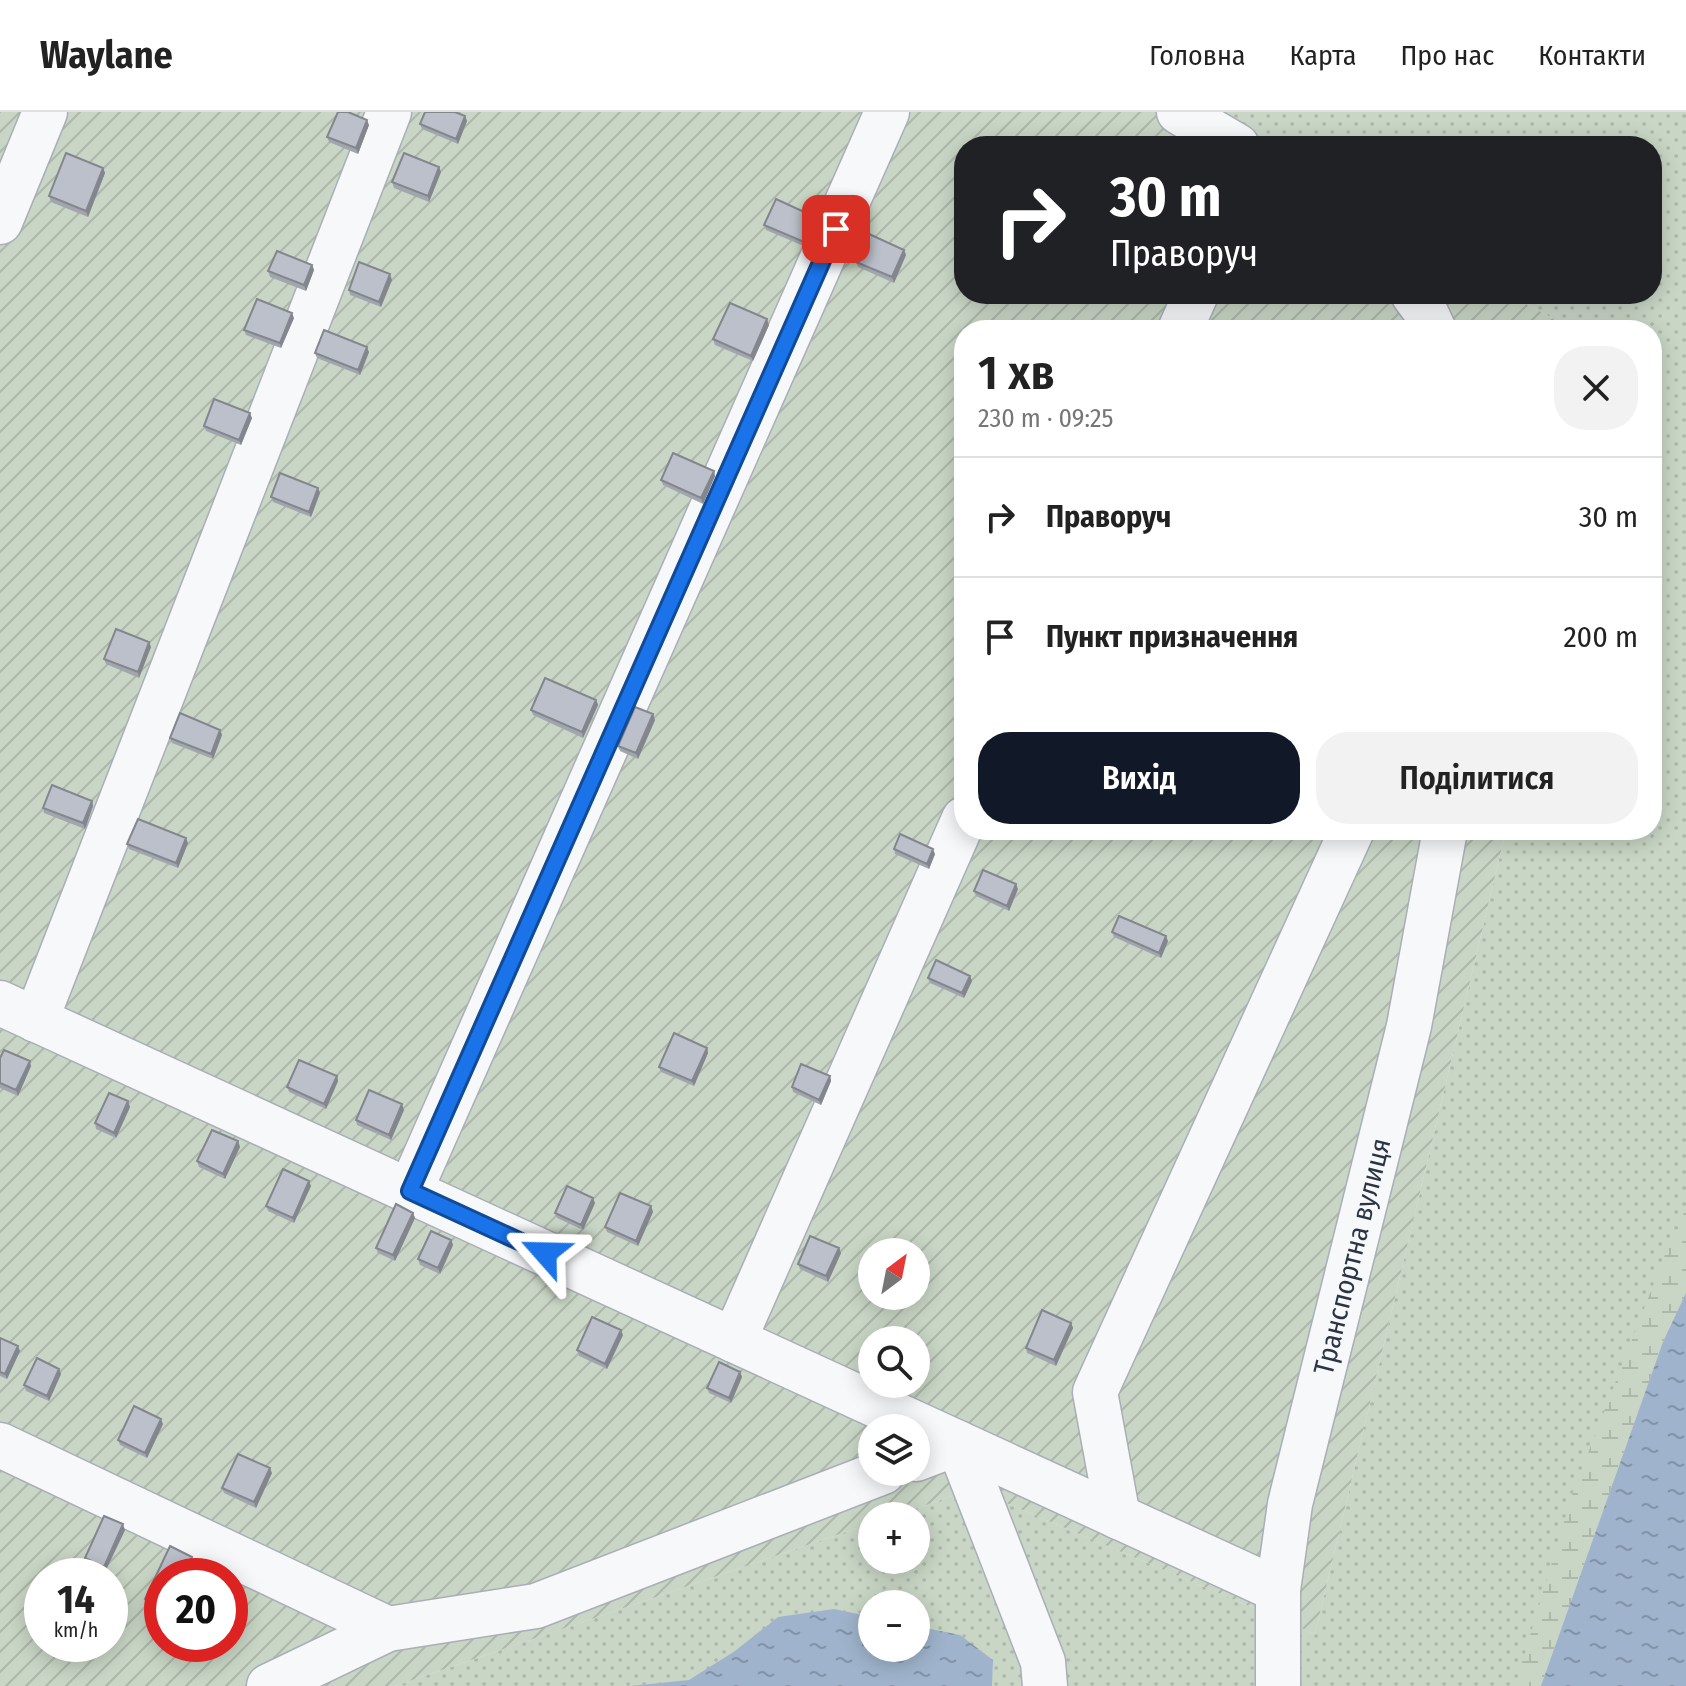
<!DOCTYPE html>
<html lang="uk">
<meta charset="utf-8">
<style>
body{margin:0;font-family:"Fira Sans Condensed",sans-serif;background:#f2f2f2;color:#222;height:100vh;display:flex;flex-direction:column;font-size:30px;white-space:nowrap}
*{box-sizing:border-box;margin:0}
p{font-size:26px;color:#767676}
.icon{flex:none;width:44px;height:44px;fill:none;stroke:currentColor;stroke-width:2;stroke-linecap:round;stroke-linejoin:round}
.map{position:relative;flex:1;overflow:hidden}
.details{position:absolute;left:954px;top:208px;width:708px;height:520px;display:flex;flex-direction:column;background:#fff;border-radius:32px;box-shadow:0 4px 20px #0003}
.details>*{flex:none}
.guide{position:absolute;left:954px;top:24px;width:708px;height:168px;border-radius:32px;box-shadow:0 4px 20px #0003;background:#202124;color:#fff;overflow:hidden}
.needle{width:52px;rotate:32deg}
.fabs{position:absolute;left:858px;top:1126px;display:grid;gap:16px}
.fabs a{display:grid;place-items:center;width:72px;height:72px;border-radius:50%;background:#fff;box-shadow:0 4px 20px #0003;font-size:40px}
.speed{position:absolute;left:24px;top:1446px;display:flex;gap:16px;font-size:40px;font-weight:700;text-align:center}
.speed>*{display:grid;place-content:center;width:104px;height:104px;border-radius:50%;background:#fff;box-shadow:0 4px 20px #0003;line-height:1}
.speed small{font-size:20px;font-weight:400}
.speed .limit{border:12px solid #d22;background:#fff;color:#111}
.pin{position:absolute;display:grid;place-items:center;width:68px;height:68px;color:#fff;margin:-34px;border-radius:16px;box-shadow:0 4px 12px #0006}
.me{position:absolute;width:88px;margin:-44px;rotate:295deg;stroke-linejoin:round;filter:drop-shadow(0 0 6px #0008)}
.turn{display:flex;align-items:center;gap:28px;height:168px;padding:0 24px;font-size:36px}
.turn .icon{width:104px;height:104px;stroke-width:2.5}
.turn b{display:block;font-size:56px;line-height:68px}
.round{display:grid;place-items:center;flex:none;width:84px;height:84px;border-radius:32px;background:#f2f2f2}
.overview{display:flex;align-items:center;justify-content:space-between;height:136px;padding:0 24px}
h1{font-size:48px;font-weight:600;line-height:60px}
.action{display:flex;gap:16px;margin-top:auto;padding:16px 24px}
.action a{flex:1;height:92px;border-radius:32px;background:#111827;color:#fff;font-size:32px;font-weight:600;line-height:92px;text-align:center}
.action a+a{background:#f2f2f2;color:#222}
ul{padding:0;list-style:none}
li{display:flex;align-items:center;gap:24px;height:120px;padding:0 24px;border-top:2px solid #e0e0e0}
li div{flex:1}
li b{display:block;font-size:30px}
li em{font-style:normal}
header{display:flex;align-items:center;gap:48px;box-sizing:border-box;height:112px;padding:0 40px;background:#fff;border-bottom:2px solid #e0e0e0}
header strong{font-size:38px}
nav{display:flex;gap:44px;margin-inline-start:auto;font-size:28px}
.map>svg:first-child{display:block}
.grass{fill:url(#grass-dots);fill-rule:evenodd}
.wetland{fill:url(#wetland-marsh)}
.garden{fill:url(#garden-furrows);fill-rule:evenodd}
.water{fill:url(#water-ripples)}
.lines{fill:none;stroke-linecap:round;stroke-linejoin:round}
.minor-casing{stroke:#a9aeb7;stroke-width:47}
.minor{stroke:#f7f8fa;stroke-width:44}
.wall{fill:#a1a5ae}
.shaded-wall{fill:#83868d}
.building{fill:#bbc0ca;stroke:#83868d;stroke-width:2}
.route-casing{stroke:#114b97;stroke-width:20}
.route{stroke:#1a73e8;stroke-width:14}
.labels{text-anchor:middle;stroke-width:8;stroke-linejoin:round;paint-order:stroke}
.street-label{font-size:28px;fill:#2b3445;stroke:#f4f6f9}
</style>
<header>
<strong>Waylane</strong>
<nav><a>Головна</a><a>Карта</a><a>Про нас</a><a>Контакти</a></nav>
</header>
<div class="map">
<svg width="1686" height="1574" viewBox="0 0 1686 1574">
<defs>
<pattern id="grass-dots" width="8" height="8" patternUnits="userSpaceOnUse" patternTransform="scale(2)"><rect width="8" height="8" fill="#c9d6c5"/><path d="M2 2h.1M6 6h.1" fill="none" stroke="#adb8ab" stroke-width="1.8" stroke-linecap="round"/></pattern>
<pattern id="wetland-marsh" width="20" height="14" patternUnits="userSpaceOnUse" patternTransform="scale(2)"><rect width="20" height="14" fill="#c9d6c5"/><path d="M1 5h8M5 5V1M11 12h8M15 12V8" fill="none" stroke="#adb8ab"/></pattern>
<pattern id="garden-furrows" width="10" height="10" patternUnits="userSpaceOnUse" patternTransform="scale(2)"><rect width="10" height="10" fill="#c9d6c5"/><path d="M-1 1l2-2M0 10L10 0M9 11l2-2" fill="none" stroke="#adb8ab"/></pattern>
<pattern id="water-ripples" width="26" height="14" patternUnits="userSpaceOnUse" patternTransform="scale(2)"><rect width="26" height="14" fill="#9fb4cc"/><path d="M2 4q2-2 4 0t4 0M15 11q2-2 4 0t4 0" fill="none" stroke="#8293a7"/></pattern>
</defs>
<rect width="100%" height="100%" fill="#e4e7ec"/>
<path class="grass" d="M1179,0H1686V1574H395L872,1411V1448H916V1404H894L973,1377L1315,1522L1506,718H1652V218H1574L1508,182H1652V34H1237ZM872,1492H916V1536H872Z"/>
<path class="wetland" d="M1686,1096V1181L1663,1230L1541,1574H1515L1573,1380L1666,1140Z"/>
<path class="garden" d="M0,0H1179L1237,34H964V182H1508L1574,218H964V718H1506L1315,1522L973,1377L894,1404H872V1411L395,1574H0ZM872,1140H916V1184H872ZM872,1228H916V1272H872ZM872,1316H916V1360H872ZM42,1464H110V1532H42ZM162,1464H230V1532H162Z"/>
<path class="water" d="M1686,1181V1574H1541L1663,1230Z
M834,1497L872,1505V1536H916V1514L960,1523L993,1548L992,1574H631L689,1568L735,1539L778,1505Z"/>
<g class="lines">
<g class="minor-casing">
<g id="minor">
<path d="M1179,0L1237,34"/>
<path d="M0,110L45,0"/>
<path d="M1413,182L1424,197L1434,218"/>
<path d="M1180,218L1196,182"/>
<path d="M0,891L1278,1478"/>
<path d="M36,908L389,0"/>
<path d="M410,1079L887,0"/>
<path d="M734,1228L964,707"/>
<path d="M0,1333L388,1517"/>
<path d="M916,1347L958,1331L1043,1550L1045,1574"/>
<path d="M1118,1405L1095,1280L1352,718"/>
<path d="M269,1574L388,1517L536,1494L883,1360"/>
<path id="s1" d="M1278,1574V1478L1290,1392L1409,914L1445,718"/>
</g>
</g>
<use href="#minor" class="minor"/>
</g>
<path class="wall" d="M465,4L467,9L458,32L422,17L420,12Z
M369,13L358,42L329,30L327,25Z
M103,56L105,61L88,105L51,90L49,84Z
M441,60L429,90L394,76L392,70Z
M817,110L806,135L766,118L764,113Z
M904,138L906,143L894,171L858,155L856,150Z
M312,153L314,158L306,179L270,165L268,159Z
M392,168L381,195L350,183L349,178Z
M294,206L281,236L246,223L244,218Z
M769,213L753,249L715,233L713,227Z
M369,240L360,263L317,246L315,241Z
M252,306L241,333L206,319L204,314Z
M714,359L715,364L703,392L663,373L661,368Z
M318,376L320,381L311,405L273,390L271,385Z
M149,530L151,535L139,566L106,552L104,547Z
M596,588L598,593L583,626L533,603L531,598Z
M653,602L655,608L638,647L620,639L618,634Z
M220,618L222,623L213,647L172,631L170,626Z
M92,689L93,694L85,717L44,701L43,696Z
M188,731L178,756L129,737L127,732Z
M894,737L935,742L929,757L895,742Z
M1018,777L1009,799L976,784L974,779Z
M1112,820L1168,829L1161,846L1114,825Z
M970,864L972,869L964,886L930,871L928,866Z
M707,936L708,941L694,974L661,960L659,955Z
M0,946L31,954L18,984L0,976Z
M337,964L338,969L326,997L289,980L287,975Z
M830,964L831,969L821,993L793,980L792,975Z
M130,995L116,1026L96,1017L95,1011Z
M404,998L391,1028L357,1013L356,1008Z
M238,1029L240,1035L225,1067L199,1055L197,1049Z
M311,1074L294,1111L268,1099L266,1094Z
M595,1091L583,1118L557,1106L555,1101Z
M651,1094L653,1100L638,1134L607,1120L605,1115Z
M413,1101L415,1106L395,1149L378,1141L376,1136Z
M451,1128L453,1133L440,1162L420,1153L418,1147Z
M839,1136L841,1141L828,1170L800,1157L798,1152Z
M1071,1211L1073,1216L1056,1254L1027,1241L1026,1236Z
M623,1223L607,1257L579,1244L577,1238Z
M0,1226L20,1239L7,1267L0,1264Z
M59,1257L61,1262L49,1289L26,1279L24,1273Z
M740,1260L742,1265L731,1291L709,1281L707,1276Z
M163,1312L147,1346L120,1333L118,1328Z
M272,1361L256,1396L224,1381L222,1376Z
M125,1418L105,1460L86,1451L85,1446Z
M170,1434L192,1445L194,1450L188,1464H162V1499L147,1493L145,1487Z"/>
<path class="shaded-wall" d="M465,4L467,9L458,32L456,27Z
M367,8L369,13L358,42L356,36Z
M439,55L441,60L429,90L428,84Z
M103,56L105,61L88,105L86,99Z
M815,105L817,110L806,135L804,130Z
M904,138L906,143L894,171L892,165Z
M312,153L314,158L306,179L304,173Z
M390,162L392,168L381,195L379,190Z
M292,201L294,206L281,236L280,231Z
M767,207L769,213L753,249L751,244Z
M367,235L369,240L360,263L358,258Z
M250,301L252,306L241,333L239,328Z
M714,359L715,364L703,392L701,386Z
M318,376L320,381L311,405L309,400Z
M149,530L151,535L139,566L138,560Z
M596,588L598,593L583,626L582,620Z
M653,602L655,608L638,647L636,641Z
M220,618L222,623L213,647L211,642Z
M92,689L93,694L85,717L83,711Z
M186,726L188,731L178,756L176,751Z
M933,737L935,742L929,757L927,752Z
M1016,772L1018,777L1009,799L1007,794Z
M1166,824L1168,829L1161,846L1159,841Z
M970,864L972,869L964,886L962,881Z
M707,936L708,941L694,974L692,969Z
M30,949L31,954L18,984L16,978Z
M337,964L338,969L326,997L324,992Z
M830,964L831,969L821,993L819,988Z
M128,989L130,995L116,1026L114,1021Z
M402,992L404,998L391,1028L389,1023Z
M238,1029L240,1035L225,1067L223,1062Z
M309,1069L311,1074L294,1111L293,1106Z
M593,1086L595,1091L583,1118L581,1113Z
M651,1094L653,1100L638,1134L636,1129Z
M413,1101L415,1106L395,1149L393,1143Z
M451,1128L453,1133L440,1162L438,1156Z
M839,1136L841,1141L828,1170L826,1164Z
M1071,1211L1073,1216L1056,1254L1054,1248Z
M621,1218L623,1223L607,1257L605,1252Z
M18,1234L20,1239L7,1267L5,1262Z
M59,1257L61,1262L49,1289L47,1284Z
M740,1260L742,1265L731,1291L729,1286Z
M161,1307L163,1312L147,1346L145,1341Z
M270,1356L272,1361L256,1396L254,1390Z
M123,1412L125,1418L105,1460L104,1455Z
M192,1445L194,1450L188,1464H183Z"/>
<path class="building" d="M338,0H348L367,8L356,36L327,25Z
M425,0H455L465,4L456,27L420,12Z
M66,41L103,56L86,99L49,84Z
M404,41L439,55L428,84L392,70Z
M776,87L815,105L804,130L764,113Z
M869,122L904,138L892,165L856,150Z
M277,139L312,153L304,173L268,159Z
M359,150L390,162L379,190L349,178Z
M257,187L292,201L280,231L244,218Z
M730,191L767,207L751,244L713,227Z
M324,218L367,235L358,258L315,241Z
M214,287L250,301L239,328L204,314Z
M673,341L714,359L701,386L661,368Z
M280,361L318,376L309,400L271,385Z
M116,517L149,530L138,560L104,547Z
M545,566L596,588L582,620L531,598Z
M635,595L653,602L636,641L618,634Z
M180,601L220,618L211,642L170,626Z
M52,673L92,689L83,711L43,696Z
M138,707L186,726L176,751L127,732Z
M900,722L933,737L927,752L894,737Z
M983,758L1016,772L1007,794L974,779Z
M1119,804L1166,824L1159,841L1112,820Z
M936,848L970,864L962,881L928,866Z
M674,921L707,936L692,969L659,955Z
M4,938L30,949L16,978L0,971V946Z
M299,948L337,964L324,992L287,975Z
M801,952L830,964L819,988L792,975Z
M369,978L402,992L389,1023L356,1008Z
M109,981L128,989L114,1021L95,1011Z
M212,1018L238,1029L223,1062L197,1049Z
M283,1057L309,1069L293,1106L266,1094Z
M567,1074L593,1086L581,1113L555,1101Z
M620,1081L651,1094L636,1129L605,1115Z
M396,1092L413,1101L393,1143L376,1136Z
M431,1119L451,1128L438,1156L418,1147Z
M810,1124L839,1136L826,1164L798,1152Z
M1042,1198L1071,1211L1054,1248L1026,1236Z
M592,1205L621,1218L605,1252L577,1238Z
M0,1226L18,1234L5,1262L0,1260Z
M37,1246L59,1257L47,1284L24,1273Z
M719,1250L740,1260L729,1286L707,1276Z
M134,1294L161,1307L145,1341L118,1328Z
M238,1342L270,1356L254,1390L222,1376Z
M104,1404L123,1412L104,1455L85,1446Z
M170,1434L192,1445L183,1464H162V1495L145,1487Z"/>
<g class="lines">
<g class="route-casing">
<path id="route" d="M545,1141L410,1079L836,117"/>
</g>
<use href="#route" class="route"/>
</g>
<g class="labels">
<g class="street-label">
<text dy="10" stroke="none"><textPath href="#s1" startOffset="438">Транспортна вулиця</textPath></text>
</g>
</g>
</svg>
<div class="fabs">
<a><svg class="needle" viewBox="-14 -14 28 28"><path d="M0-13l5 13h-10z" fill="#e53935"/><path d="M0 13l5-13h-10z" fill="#767676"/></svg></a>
<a><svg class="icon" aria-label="search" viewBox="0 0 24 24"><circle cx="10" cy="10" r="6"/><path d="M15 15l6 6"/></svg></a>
<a><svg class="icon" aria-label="layers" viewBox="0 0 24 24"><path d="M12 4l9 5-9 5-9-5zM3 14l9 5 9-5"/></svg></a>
<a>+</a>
<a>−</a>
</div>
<div class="speed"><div>14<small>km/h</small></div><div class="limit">20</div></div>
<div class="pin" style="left:836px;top:117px;background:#d93025"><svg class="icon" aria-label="arrive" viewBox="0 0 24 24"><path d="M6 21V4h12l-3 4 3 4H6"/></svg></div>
<svg class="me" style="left:545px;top:1141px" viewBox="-20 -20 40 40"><path d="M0-17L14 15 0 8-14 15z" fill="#1a73e8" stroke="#fff" stroke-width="4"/></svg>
<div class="guide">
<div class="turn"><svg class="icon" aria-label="right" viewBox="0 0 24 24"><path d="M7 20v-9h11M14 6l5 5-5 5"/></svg><div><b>30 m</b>Праворуч</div></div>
</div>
<section class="details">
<div class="overview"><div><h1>1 хв</h1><p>230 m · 09:25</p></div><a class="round"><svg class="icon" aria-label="close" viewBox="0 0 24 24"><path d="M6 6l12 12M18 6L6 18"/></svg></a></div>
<ul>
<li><svg class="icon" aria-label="right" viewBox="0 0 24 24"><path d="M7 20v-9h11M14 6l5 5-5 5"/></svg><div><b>Праворуч</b></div><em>30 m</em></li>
<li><svg class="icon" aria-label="arrive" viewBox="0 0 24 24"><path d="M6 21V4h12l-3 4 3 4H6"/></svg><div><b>Пункт призначення</b></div><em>200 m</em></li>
</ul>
<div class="action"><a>Вихід</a><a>Поділитися</a></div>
</section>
</div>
